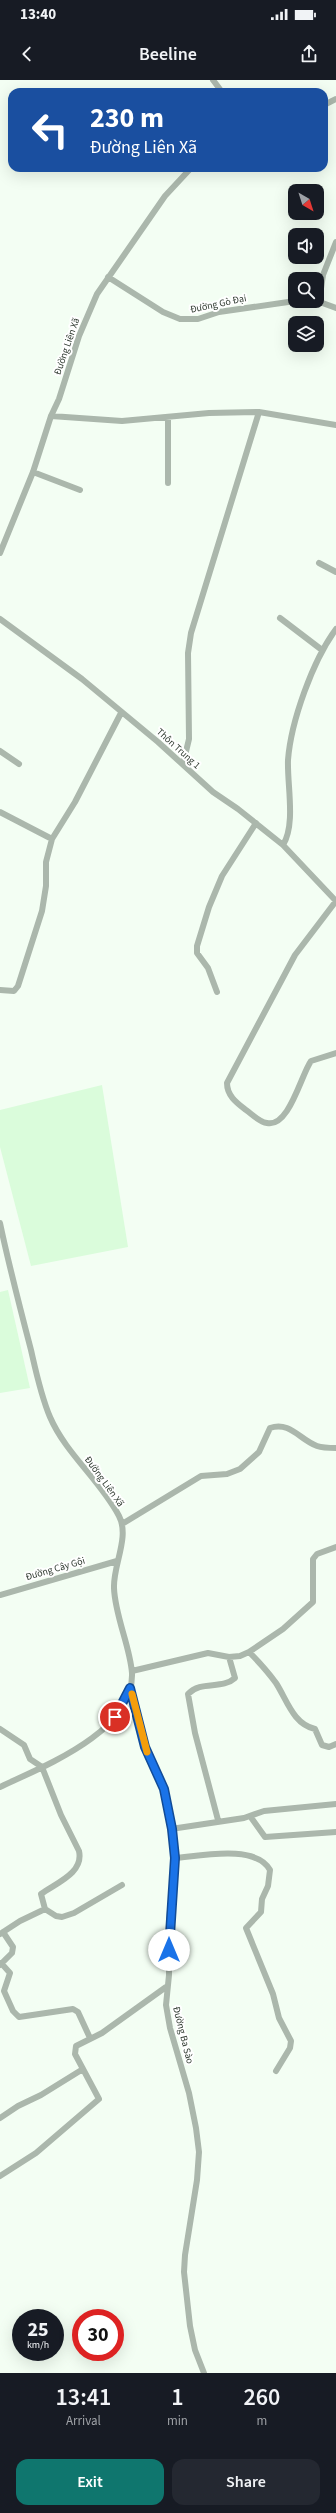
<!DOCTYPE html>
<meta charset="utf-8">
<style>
body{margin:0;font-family:"Source Sans 3",sans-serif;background:#242831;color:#f1f3f6;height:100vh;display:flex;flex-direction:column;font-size:15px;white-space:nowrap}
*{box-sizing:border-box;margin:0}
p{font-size:13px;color:#9ea1a6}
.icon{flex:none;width:22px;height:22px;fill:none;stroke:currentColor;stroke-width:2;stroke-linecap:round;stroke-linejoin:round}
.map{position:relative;height:2293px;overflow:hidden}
.details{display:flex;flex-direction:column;background:#171b24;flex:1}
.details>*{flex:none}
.banner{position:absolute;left:8px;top:8px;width:320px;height:84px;border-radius:12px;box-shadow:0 4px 16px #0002;background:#1a4fa0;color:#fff;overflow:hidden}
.needle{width:26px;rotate:141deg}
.controls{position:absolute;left:288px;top:104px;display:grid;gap:8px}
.controls a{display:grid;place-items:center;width:36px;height:36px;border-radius:8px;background:#171b24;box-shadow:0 4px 16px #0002;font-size:20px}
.speed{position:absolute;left:12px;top:2229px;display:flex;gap:8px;font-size:20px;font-weight:700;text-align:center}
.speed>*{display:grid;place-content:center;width:52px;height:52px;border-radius:50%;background:#171b24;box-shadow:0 4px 16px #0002;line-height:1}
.speed small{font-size:10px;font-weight:400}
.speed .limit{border:6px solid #d22;background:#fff;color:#111}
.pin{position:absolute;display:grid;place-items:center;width:34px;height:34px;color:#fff;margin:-17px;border:2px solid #fff;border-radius:50%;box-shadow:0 1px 4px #0007}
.me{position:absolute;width:44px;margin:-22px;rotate:0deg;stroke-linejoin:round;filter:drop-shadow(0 0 3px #0008)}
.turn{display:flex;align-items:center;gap:14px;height:84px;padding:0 16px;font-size:18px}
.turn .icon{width:52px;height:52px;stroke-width:2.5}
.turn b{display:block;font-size:28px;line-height:34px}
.eta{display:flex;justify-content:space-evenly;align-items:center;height:68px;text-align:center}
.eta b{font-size:24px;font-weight:600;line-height:28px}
.action{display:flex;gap:8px;margin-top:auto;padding:8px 16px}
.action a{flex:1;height:46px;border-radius:12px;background:#0f766e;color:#fff;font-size:16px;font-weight:600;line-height:46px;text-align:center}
.action a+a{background:#242831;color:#f1f3f6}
.status{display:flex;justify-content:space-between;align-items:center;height:28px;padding:0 20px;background:#171b24;direction:ltr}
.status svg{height:11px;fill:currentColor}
header{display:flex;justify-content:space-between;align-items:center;height:52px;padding:0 16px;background:#171b24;font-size:18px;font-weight:600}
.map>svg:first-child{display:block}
.built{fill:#dafcdb}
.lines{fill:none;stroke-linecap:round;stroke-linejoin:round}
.minor{stroke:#abb7ac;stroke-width:6}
.route-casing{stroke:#114b97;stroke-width:10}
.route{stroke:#1a73e8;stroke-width:7}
.slow{stroke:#f59e0b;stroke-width:7}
.labels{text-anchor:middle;stroke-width:4;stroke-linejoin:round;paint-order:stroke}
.street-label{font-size:10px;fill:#303b31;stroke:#fff}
</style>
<div class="status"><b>13:40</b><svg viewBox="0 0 49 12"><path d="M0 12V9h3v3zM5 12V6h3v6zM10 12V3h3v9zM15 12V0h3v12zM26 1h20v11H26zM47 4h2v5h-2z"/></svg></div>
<header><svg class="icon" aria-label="back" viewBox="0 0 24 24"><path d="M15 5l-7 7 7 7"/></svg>Beeline<svg class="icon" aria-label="share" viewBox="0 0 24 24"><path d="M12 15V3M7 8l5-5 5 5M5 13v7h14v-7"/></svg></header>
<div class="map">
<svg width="336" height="2293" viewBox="0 0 336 2293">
<rect width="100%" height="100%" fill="#f3fef3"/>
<path class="built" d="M102,1005L128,1167L31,1186L0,1067V1030Z
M8,1210L30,1308L0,1313V1212Z"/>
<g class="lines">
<path class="minor" d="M213,0L222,12
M324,25L336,19
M108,197L163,232L180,239H198L219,232L295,221
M317,221L336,228
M319,222L323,195L336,162
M51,336L122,341L209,333L259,332L336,345
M168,338V403
M33,392L80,410
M0,473L33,392L51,336L59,319L79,256L97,214L165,116L191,88
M319,483L336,492
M280,538L322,570
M0,539L82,599L158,662L213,712L238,729L283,765L336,821
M0,671L19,684
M183,684L189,659L188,573L191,553L259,332
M0,732L52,759
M283,765C296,744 287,705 288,680C291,641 313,580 336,549
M336,821L295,875L227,1003C227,1016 237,1023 246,1030C252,1034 259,1042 267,1043C289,1048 301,995 311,981L336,973
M0,910L14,911L18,906L42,831L46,806V782L52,759L75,722L121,633
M217,912L208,888L197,873V866L209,827L222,796L256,743
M0,1143C9,1186 20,1228 31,1270C36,1292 41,1316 50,1337C66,1374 100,1400 119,1436C130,1457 113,1485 114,1508C115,1536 130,1566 132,1593C134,1652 44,1686 0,1707
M122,1444L201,1396L227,1394L240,1389L259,1372L270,1348C290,1341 300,1360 317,1366C323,1368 330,1368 336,1368
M0,1515L117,1481
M249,1572C259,1582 268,1592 276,1603C287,1620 293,1644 315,1649L322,1665L329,1667L336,1664
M132,1591L208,1573L229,1577L240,1576L249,1572L283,1549L313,1522V1479L317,1474L336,1467
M130,1608L145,1667L164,1709L175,1778L169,1841V1895L166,1925L170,1948L189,2013L196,2048L199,2072L197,2100L185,2175L184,2192L190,2246L195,2270L204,2293
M0,1649L24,1665L30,1679L42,1687L61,1735L79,1771C84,1793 56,1803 41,1814L45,1829L56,1836L62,1837L74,1833L122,1805
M250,1736L265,1757L336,1752
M218,1740L195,1653L188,1614C201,1600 222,1610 235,1598L229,1577
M171,1749L244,1738L264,1731L336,1724
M175,1778C200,1776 256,1764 270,1790L268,1806L262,1819L261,1832L246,1848L273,1914L279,1938L291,1961L290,1968L276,1991
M0,1854L20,1841L45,1829
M1,1883L10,1893L4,1911L13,1931L19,1937L73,1929L78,1932L90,1958
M0,1885L12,1873L13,1867L3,1852
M0,2038L18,2026L41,2015L83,1989
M0,2096L36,2073L99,2019L75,1974L76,1966L102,1953L166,1907"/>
</g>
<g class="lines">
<g class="route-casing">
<path id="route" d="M115,1637L130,1608L145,1667L164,1709L172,1749L175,1778L169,1870"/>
</g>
<use href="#route" class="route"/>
<path class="slow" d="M132,1614L147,1672"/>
</g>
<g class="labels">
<g class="street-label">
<text transform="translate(218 223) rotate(-12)" y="4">Đường Gò Đại</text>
<text transform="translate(66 266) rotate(-71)" y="4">Đường Liên Xã</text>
<text transform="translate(179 668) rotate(42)" y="4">Thôn Trung 1</text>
<text transform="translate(105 1401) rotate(54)" y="4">Đường Liên Xã</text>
<text transform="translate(55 1488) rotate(-16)" y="4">Đường Cây Gội</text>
<text transform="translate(184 1955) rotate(76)" y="4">Đường Ba Sào</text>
</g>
</g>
</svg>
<div class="controls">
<a><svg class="needle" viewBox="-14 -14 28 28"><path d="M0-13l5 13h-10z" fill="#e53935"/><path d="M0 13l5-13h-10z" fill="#9ea1a6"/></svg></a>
<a><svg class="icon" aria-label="sound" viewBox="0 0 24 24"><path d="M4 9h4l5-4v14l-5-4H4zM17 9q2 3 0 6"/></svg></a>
<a><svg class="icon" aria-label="search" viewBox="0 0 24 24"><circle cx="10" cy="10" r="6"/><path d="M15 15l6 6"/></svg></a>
<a><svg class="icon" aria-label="layers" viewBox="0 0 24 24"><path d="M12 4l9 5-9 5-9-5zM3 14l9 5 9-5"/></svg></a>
</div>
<div class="speed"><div>25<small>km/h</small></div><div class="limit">30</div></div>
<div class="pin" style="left:115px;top:1637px;background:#d93025"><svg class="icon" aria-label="arrive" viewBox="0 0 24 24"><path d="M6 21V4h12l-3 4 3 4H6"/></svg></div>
<svg class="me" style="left:169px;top:1870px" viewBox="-20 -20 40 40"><circle r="19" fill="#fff"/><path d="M0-13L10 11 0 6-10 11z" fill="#1a73e8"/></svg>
<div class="banner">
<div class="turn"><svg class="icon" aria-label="left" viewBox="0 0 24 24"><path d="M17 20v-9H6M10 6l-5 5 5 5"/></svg><div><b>230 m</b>Đường Liên Xã</div></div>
</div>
</div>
<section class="details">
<div class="eta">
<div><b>13:41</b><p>Arrival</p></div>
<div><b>1</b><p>min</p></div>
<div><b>260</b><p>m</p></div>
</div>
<div class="action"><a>Exit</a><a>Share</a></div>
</section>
